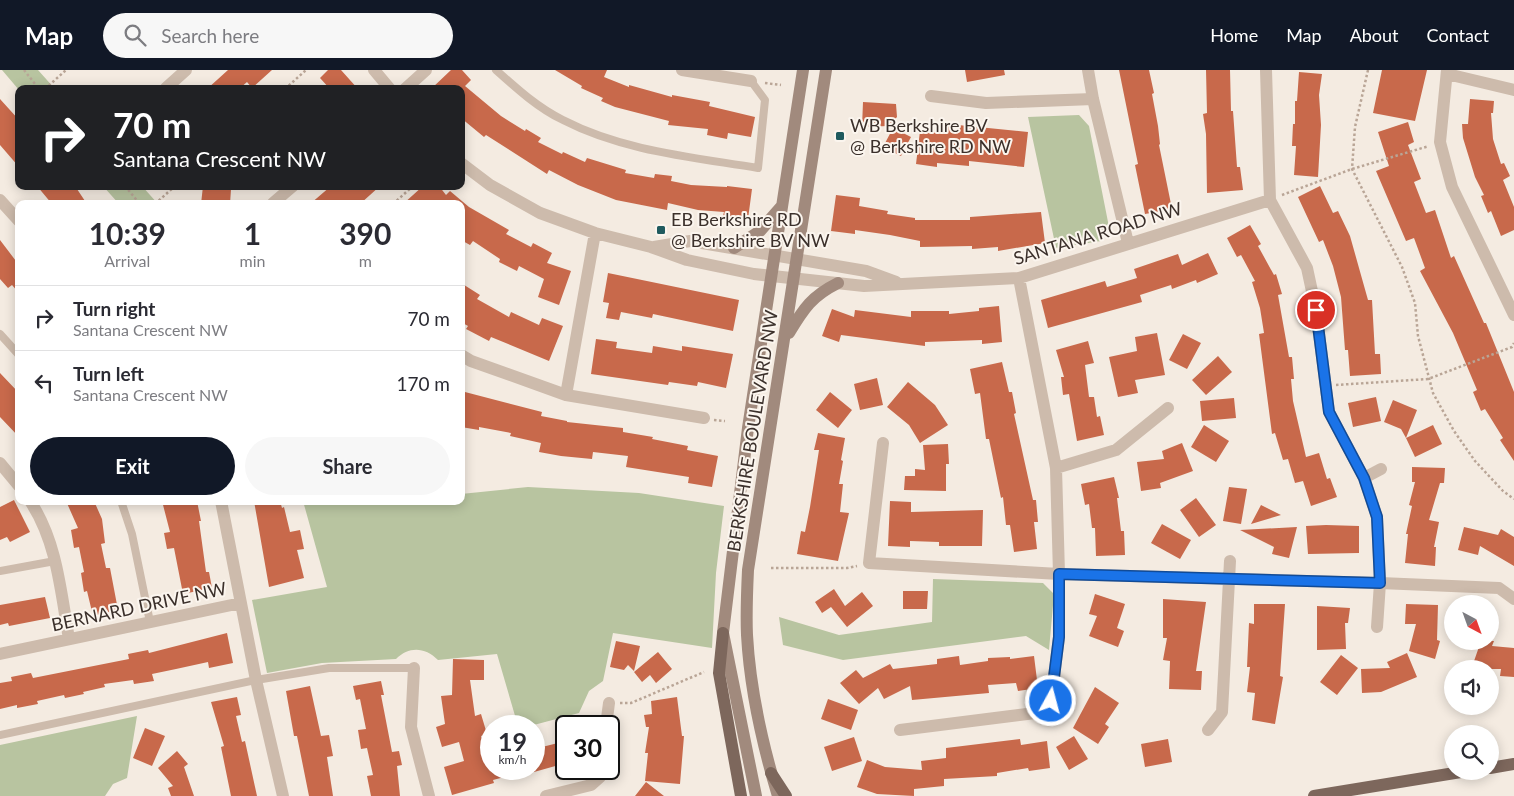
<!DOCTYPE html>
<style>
body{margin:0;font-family:Lato,sans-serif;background:#f7f7f7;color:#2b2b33;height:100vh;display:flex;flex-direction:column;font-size:19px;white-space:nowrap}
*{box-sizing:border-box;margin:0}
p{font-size:16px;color:#7c7c81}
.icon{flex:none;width:28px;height:28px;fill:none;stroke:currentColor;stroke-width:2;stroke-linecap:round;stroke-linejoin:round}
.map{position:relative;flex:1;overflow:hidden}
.drawer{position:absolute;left:15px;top:130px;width:450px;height:305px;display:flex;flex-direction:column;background:#fff;border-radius:10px;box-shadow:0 2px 12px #0003}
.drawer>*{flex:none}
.hud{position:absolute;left:15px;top:15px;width:450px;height:105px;border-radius:10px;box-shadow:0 2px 12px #0003;background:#202124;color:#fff;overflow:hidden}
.needle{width:32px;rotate:139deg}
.buttons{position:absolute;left:1444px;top:525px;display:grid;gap:10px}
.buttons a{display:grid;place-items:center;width:55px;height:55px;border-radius:50%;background:#fff;box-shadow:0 2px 12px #0003;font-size:25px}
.speed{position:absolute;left:480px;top:645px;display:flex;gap:10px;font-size:25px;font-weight:700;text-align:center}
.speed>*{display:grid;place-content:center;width:65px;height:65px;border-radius:50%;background:#fff;box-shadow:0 2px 12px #0003;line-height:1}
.speed small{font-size:12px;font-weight:400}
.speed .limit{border:2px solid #111;border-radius:8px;background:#fff;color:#111}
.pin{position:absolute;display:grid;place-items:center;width:42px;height:42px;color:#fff;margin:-21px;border:2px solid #fff;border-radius:50%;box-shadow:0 1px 5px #0007}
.me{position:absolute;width:55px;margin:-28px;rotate:7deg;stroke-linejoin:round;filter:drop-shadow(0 0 4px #0008)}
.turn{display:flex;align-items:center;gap:18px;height:105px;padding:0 15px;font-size:22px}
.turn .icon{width:65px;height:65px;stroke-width:2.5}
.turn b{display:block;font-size:35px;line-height:42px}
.eta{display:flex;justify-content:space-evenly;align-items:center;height:85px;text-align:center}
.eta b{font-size:30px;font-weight:700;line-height:35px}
.cta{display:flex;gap:10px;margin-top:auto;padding:10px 15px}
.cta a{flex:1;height:58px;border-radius:30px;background:#111827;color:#fff;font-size:20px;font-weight:700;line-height:58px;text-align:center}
.cta a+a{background:#f7f7f7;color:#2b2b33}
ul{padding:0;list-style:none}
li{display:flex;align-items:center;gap:15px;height:65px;padding:0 15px;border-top:1px solid #e1e1e2}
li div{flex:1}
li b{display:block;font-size:19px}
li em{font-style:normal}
header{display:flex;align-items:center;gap:30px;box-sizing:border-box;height:70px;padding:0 25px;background:#111827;color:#fff}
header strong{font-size:24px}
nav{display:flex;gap:28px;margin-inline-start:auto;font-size:18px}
.search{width:350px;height:45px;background:#f7f7f7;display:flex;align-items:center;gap:12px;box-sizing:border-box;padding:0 18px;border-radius:28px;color:#7c7c81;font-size:19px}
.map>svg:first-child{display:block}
.green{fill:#b8c4a0}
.building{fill:#c8694b}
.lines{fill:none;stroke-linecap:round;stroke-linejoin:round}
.path{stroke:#b9a596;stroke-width:2.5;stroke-dasharray:2.5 2.5;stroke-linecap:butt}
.lane{stroke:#cdbbac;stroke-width:8}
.street{stroke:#cdbbac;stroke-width:12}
.secondary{stroke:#a18a7d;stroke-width:12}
.primary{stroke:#7d675c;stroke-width:12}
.route-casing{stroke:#114b97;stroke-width:12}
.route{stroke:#1a73e8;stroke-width:9}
.poi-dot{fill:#1f5a5e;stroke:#fbf5ee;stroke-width:2}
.labels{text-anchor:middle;stroke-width:4;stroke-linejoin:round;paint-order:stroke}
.poi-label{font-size:18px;fill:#3b302b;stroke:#fbf5ee;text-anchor:start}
.street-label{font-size:18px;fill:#3b302b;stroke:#fbf5ee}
</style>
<header>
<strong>Map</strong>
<div class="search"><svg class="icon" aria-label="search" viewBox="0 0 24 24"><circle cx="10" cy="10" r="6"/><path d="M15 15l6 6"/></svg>Search here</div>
<nav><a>Home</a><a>Map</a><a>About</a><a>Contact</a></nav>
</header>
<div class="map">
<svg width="1514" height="726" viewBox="0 0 1514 726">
<rect width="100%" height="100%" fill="#f4ebe1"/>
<path class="green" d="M2,0H38L55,19L19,20Z
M1079,45L1089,56L1109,157L1101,171L1056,178L1028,47Z
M103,116H142L158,134H119Z
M528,417L639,423L724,436L716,503L712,578L613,563L603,611L589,621L579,643L530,656H518L497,584L438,590C425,577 409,576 396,589L322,593L267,603L252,530L327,517L303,431H461V424Z
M933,509L1043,513L1054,524L1049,580L1026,566L843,590L783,575L779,547L839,565L932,552Z
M137,646L127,708L113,714L105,726H0V675Z"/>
<path class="building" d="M228,0H272L252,18L247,12L239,19H207Z
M328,0H341L358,19H330L320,8Z
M451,0H462L471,10L465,16L501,46L525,61L526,59L541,68L538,72L562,84L563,82L585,92L587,88L626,100L625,103L654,108L655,104L672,106L671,111L691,115L727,117V116L752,119L748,149L723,146L724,142L698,140L668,133L667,140L616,130L578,115L549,100L547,104L486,65L484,67L461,48V19H431Z
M555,0H607L604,7L629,17V15L672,27V25L710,32L709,36L755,47L751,67L728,63L727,69L707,65L708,59L668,55L669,51L615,37L601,31L603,28L581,18L582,16Z
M965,0H1004L1005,5L967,12Z
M1119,0H1149L1154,23L1152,24L1158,56L1160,74L1159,75L1172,139L1145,144L1135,95L1138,94Z
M1206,0H1230L1231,41H1233L1237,97H1240L1243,120L1207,123L1206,64L1203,44L1207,43Z
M1382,0H1427L1415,51L1373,43Z
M1299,2L1322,4L1319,25L1321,55L1318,107L1294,105L1296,76H1292L1293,54H1295V31H1297Z
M0,29L19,50V97L0,75Z
M1470,29L1494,31L1493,43H1491L1493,69L1501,94L1504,93L1510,106L1503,110L1514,137V160L1501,166L1491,141L1488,143L1481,126L1484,125L1475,107L1463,68L1462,54H1468Z
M863,32L896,34L897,47L888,56L862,57Z
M1408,52L1414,72L1408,75L1421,109L1414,112L1426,143L1435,140L1451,188L1454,186L1484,253H1486L1514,322V391L1500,370L1503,368L1485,339L1481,341L1473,322L1477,320L1453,263L1420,201L1425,198L1414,168L1406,171L1376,101L1389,96L1378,62Z
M948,54L1028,62L1024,97L969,91V96L937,93V97L916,94L920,61L947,64Z
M893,58L911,67L901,86L883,77Z
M37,116H75L87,134H52Z
M203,116L231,119L230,134H201Z
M331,116H380L360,134H310Z
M423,116H439L446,125L450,121L469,137L509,160L506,164L531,177L533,173L552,183L547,193L571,201L559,235L538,227L544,209L519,196L517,201L499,192L500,189L473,171L470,175L461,170V134H403Z
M1320,116L1333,143L1338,141L1350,166L1368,230H1372L1375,284H1380L1381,304L1350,306L1348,280H1345L1341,227L1333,196L1323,170L1319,172L1298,127Z
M836,125L860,128L859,136L888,141L887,144L915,148V150H970V147L1041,142L1045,173L998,181V177L972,179V176L920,177V171L890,165L855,160V164L831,161Z
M1250,155L1261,174L1258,176L1274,205L1276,204L1282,224L1278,225L1289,287H1292L1294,309H1291L1293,331L1306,387L1319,383L1327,409L1330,408L1337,427L1311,436L1303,411L1295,413L1288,389L1283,390L1275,363L1272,364L1259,264L1264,263L1260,238L1252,212L1255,211L1241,185L1237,187L1227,168Z
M0,170L19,195V223L12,215L8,218L0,209Z
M1208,183L1218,204L1197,213L1196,210L1172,219L1171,215L1140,225L1142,232L1048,258L1041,230L1105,211L1107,217L1137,208L1134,199L1178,184L1182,195Z
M608,203L739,230L733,261L653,244L652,248L621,242L619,250L606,248L609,233L603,232Z
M461,213L480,225L477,229L509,247L511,242L539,255L542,248L563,256L549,291L491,267L489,271L466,259L468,256L461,252Z
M999,236L1002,272L982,274V270L925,272V276L841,265L839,272L822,266L832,239L854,247L855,240L911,247V241H949V244L979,241V238Z
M1157,263L1165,305L1135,310L1138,323L1118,327L1109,287L1137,281L1135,267Z
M1183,264L1201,273L1187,299L1169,290Z
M596,269L617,272L616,278L652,283L653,276L682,281V276L733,284L726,318L698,312L697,316L669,312L668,315L591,304Z
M1088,271L1094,293L1085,295L1089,327H1094L1097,347L1100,346L1104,365L1077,371L1069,324L1063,325L1061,307H1064L1056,280Z
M1218,286L1232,302L1206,325L1192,310Z
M1002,292L1009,322H1012L1016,343L1014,344L1033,430H1036L1038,452H1034L1037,479L1014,482L1010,455H1006L1003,427L1001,428L989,369H986L980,323L975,324L970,299Z
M0,303L19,323V367L0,347Z
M877,308L883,335L860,340L854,314Z
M908,312L935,335L948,355L920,373L909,355L887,337Z
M465,322L542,342L541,346L567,351V352L623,358V362L653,367L652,369L688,376L687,380L718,386L712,417L688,413L689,407L626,397L628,386L593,382L592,389L561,386L539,382L541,373L510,366L511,363L479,357V360L461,357Z
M830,322L852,340L838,358L816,340Z
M1376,327L1381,351L1353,357L1348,333Z
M1234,328L1236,348L1202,351L1200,331Z
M1393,330L1417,340L1406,368L1401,359L1384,352Z
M1204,355L1229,371L1216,392L1191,377Z
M1433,355L1442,374L1415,387L1406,368Z
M818,363L845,368L841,390L843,391L839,414H843L840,442L849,443L838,491L797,484L801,461L805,462L810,437L819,380H814Z
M1182,373L1193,401L1160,413L1161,418L1141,421L1137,392L1164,389L1162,381Z
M948,374L949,394H946V421L904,420L905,406H915V399L925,400L923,375Z
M1412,397L1445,398L1444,413H1440L1429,450L1439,452L1434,477H1436L1435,496L1405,493L1408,464H1406L1412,436L1409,435L1415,412H1412Z
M1114,407L1119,428H1117L1121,461H1124L1125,485L1096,486L1095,458H1092L1089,434L1085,435L1081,414Z
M1229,417L1247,419L1241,454L1223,451Z
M1196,428L1216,455L1199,467L1180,440Z
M14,430L30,462L10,472L7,467L0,470V437Z
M66,431H94L102,449L105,473L101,474L106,498H110L118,540L93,546L87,521L84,522L81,503L84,502L79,477L74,478L71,460L78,458Z
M162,431H197L201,451H199L206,502H209L212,518L183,524L174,478L167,479L164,463L170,462Z
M254,431H280L282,438L284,437L290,462L300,460L304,479L297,480L304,508L269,517Z
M890,431L911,432V442L983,440L982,476H939V472L910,471V477L888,476Z
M1261,435L1281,445L1251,454Z
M1162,454L1191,470L1180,489L1151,473Z
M1326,455L1359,456V483L1308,484L1306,456Z
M1297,457L1289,488L1272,484L1274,477L1240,460Z
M1464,457L1498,465L1501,459L1514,467V496L1480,476L1478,485L1458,480Z
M834,519L845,536L862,522L873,536L847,557L831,537L822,543L815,532Z
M903,521H928L927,539H903Z
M1095,524L1125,534L1117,558L1124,561L1118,577L1089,566L1097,546L1089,544Z
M45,527L50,548L9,556L8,553L0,555V535Z
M1163,529L1206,532L1196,601H1202L1201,620L1169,619L1170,591L1163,590L1167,568H1163Z
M1254,534H1285L1280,606L1283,607L1275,654L1252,650L1255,623L1247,622L1250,597H1247L1249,553L1254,554Z
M1406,534L1438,535L1437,570L1440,571L1435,589L1409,581L1416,554H1405Z
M1317,536L1350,538L1348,553H1345L1346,579L1317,580Z
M227,563L233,593L209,598L208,592L176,599L152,604L154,611L134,614L133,610L104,614L105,617L83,622L84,624L65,628L64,625L37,631L38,634L17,638V635L0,639V613L12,611L11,607L31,603L33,608L129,589L128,584L148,580L149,583Z
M616,571L640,576L634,601L628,595L624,600L610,597Z
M1481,571H1494L1492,576L1514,578V607L1500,606L1501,599H1487L1473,594Z
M658,582L672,599L656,613L650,605L642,612L634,602Z
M1407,583L1417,607L1381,622L1362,623L1361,599L1390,598L1387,592Z
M1341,585L1358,598L1337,625L1320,612Z
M959,586L960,595L988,591V588L1010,587V589L1034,586L1038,618L1018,621L1016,613L988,615L989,623L912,630L910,616L884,629L878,618L859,634L840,613L856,600L863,608L890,594L893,599L937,594V589Z
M453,589L484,590V610H470L475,646L481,644L487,664L481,666L490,699H523V702L493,710L494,713L452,725L444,697L464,691L459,672L442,677L436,657L445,654L441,626L452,625Z
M381,611L384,625H381L392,682L399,681L402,695L397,696L400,726H371L367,706L373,705L367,678L361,679L358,660L366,659L360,629L356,630L353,616Z
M310,616L321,666L329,665L333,686L327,687L333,726H309L297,666H294L286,621Z
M1095,617L1119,633L1105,654L1109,657L1098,674L1073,658Z
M237,627L241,645L236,646L242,672L245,671L257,726H231L221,677L224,676L211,632Z
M677,627L682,666H684L680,714L645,711L648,683H645L649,657H646L644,645L652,644L651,631Z
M828,629L858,640L851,660L821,649Z
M145,658L165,666L152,696L133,688Z
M1074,666L1088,689L1069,700L1056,677Z
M854,667L862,691L832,701L824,677Z
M1020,669L1021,675L1047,671L1050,698L1029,701L1028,698L997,703V706L944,709V716L914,719V726L877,724L857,717L867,690L885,697L922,700L921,691L946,688V678Z
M1168,669L1172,692L1145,697L1141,674Z
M566,671V693L534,702V679Z
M177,681L188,694L184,697L194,726H171L168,718L173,716L158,698Z
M646,712L664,726H635Z"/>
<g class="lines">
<path class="path" d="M24,0L39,19
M1368,0L1355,57L1352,99L1402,197L1415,233L1418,266L1433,323L1454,361L1475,391L1503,421L1514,429
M765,13L781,15
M45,19L66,0
M285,19L306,0
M125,116L140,134
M1282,125L1352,99L1429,76
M155,134L175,116
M393,134L413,116
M1336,315L1428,309L1512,277L1514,273
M714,350L725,351
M771,498H847L857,496
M620,633H631L704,602"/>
<path class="lane" d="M496,0C516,18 538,38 563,50C623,81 692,87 758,98L765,30L751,11
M0,264L19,285
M121,431L132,464L150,552
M0,501L55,491
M0,665L256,610L329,598H414"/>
<path class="street" d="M374,0L390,19
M682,0L751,11
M1088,0L1093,29L1128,173
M1447,0L1440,72L1452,117L1514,245
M1447,4L1514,20
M166,18L186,0
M405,19L426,0
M931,26L986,33L1093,29
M461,93L490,115L540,143L595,163L651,177L687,190L754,204L864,216L1019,208L1270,130
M0,130L19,151
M273,133L293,116
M654,177L690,171L866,201L896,212
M1019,208L1056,398L1059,504L1380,513L1377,447L1364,408L1329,342L1316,240L1307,198L1270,130L1266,0
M461,285L471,291L566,325L704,348
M566,325L595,163
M883,373L869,493L1059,504V567L1051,631L1043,642L900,660
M0,393L19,416
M1056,398L1116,380L1168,338
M1364,408L1381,399
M30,431C57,471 61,523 69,569
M221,431L256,610L283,726
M1377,557L1380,513L1499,518L1514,529
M0,584L241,533
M414,598L411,657L429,726
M606,656L609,633
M1208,660L1222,642L1230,491
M546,726L591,715L600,707L601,699"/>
<path class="secondary" d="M734,178L760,161L781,137
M789,263C804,238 812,226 838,213
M756,726L723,563L748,358L803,0
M778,726C762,673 750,620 747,565C746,543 747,521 748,500L826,0"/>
<path class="primary" d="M723,563L719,603L741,726
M1490,698L1514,694
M771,703L786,726
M1314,726L1467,701"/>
</g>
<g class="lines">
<g class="route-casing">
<path id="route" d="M1051,631L1059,567V504L1380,513L1377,447L1364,408L1329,342L1316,240"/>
</g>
<use href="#route" class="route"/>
</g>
<g class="poi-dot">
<rect x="835" y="61" width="10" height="10" rx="2.5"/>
<rect x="656" y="155" width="10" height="10" rx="2.5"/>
</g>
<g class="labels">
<g class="poi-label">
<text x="850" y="62">WB Berkshire BV<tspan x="850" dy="21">@ Berkshire RD NW</tspan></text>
<text x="671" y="156">EB Berkshire RD<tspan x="671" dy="21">@ Berkshire BV NW</tspan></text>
</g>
<g class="street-label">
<text transform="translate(1098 164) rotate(-17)" y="6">SANTANA ROAD NW</text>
<text transform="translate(753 361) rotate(-81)" y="6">BERKSHIRE BOULEVARD NW</text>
<text transform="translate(139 537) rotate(-12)" y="6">BERNARD DRIVE NW</text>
</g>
</g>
</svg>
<div class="buttons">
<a><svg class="needle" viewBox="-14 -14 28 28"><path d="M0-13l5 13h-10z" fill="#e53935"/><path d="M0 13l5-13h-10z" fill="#7c7c81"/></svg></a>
<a><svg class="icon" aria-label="sound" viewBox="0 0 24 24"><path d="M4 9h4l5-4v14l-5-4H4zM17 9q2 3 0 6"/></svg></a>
<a><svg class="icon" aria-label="search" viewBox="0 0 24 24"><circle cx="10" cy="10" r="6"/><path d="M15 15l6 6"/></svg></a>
</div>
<div class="speed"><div>19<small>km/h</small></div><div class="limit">30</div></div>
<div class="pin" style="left:1316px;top:240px;background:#d93025"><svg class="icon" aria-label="arrive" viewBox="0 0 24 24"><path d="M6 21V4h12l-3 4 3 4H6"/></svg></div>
<svg class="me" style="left:1051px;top:631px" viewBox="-20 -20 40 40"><circle r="17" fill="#1a73e8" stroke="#fff" stroke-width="3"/><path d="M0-11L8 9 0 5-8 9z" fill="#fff"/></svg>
<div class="hud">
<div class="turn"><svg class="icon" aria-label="right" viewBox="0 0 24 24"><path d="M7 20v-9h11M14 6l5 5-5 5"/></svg><div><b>70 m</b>Santana Crescent NW</div></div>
</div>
<section class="drawer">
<div class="eta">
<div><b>10:39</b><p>Arrival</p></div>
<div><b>1</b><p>min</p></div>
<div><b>390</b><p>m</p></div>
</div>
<ul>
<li><svg class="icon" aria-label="right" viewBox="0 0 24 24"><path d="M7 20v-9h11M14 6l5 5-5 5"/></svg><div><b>Turn right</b><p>Santana Crescent NW</p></div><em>70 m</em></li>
<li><svg class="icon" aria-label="left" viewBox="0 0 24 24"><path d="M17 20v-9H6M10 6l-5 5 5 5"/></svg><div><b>Turn left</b><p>Santana Crescent NW</p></div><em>170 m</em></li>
</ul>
<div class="cta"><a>Exit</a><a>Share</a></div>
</section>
</div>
